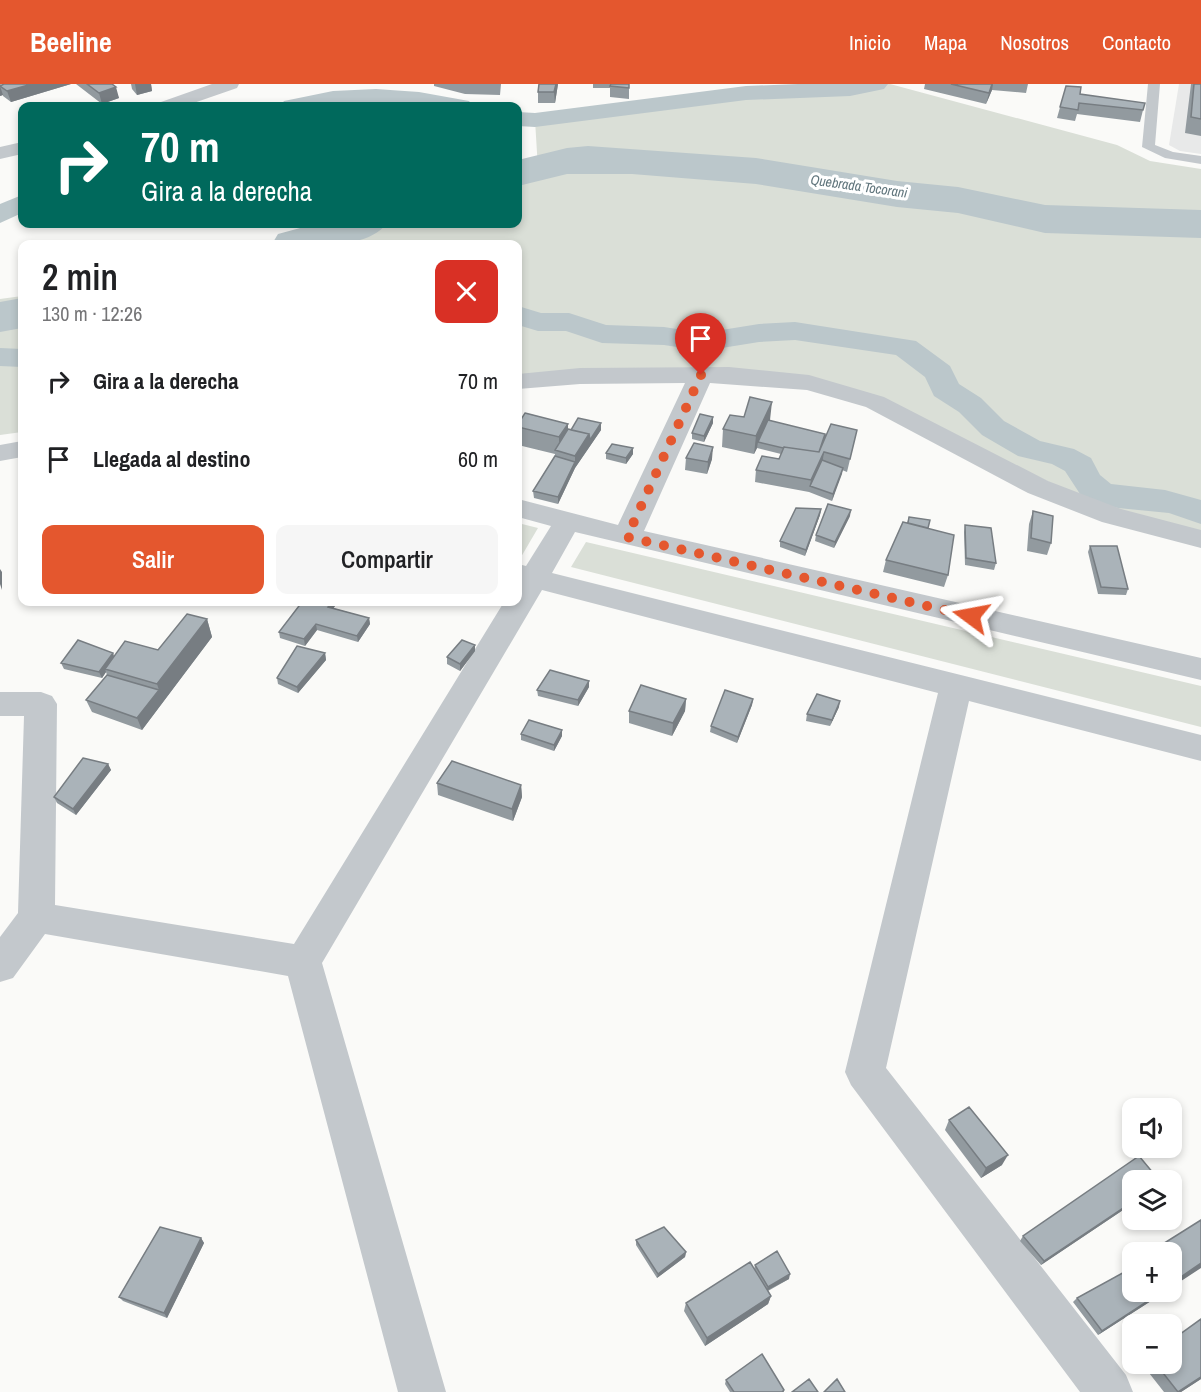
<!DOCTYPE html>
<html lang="es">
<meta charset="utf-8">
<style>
body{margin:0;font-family:"Archivo Narrow",sans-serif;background:#f6f6f6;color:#202124;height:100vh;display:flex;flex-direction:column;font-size:22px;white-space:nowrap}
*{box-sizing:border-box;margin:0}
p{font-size:20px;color:#757577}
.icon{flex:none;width:33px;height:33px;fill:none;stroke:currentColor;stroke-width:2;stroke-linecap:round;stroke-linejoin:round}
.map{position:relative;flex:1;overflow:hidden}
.sheet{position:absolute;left:18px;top:156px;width:504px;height:366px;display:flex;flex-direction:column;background:#fff;border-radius:12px;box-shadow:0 3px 9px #0003}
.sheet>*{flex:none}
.guide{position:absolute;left:18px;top:18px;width:504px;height:126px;border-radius:12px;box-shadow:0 3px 9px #0003;background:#00695c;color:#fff;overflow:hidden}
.controls{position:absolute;left:1122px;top:1014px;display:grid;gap:12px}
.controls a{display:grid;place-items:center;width:60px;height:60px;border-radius:12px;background:#fff;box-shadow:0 3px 9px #0003;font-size:30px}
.pin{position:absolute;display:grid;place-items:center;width:51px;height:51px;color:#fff;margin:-62px -26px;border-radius:50% 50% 50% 0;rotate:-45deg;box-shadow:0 0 6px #0007}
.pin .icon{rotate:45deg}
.me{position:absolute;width:66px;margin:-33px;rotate:283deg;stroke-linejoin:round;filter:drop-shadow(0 0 4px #0008)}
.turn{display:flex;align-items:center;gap:21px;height:126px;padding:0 24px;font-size:27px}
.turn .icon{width:78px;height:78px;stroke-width:2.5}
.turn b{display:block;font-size:42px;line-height:51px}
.round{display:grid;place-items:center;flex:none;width:63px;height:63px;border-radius:12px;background:#f6f6f6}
.head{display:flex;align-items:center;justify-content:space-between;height:102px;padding:0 24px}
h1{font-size:36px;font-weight:600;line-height:45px}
.primary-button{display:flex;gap:12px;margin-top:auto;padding:12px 24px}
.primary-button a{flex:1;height:69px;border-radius:12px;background:#e4572e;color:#fff;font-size:24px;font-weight:600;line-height:69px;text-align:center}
.primary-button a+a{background:#f6f6f6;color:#202124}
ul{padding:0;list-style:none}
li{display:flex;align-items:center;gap:18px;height:78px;padding:0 24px}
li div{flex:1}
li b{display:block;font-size:22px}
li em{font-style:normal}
header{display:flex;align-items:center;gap:36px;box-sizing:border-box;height:84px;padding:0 30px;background:#e4572e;color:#fff}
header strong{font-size:28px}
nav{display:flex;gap:33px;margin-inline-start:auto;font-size:21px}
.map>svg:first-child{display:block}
.built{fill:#e8e9e9}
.green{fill:#dadfd7}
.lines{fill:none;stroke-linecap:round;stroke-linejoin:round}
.canal{fill:#bbc7cb;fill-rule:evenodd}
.river{fill:#bbc7cb;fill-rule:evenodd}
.service{fill:#c3c8cc;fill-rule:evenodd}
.minor{fill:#c3c8cc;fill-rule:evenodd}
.tertiary{fill:#c3c8cc;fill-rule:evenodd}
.wall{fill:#929a9f}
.shaded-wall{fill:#777d82}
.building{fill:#aab3b9;stroke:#777d82;stroke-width:1.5}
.route{stroke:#e4572e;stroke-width:10;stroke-dasharray:0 18}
.labels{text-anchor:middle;stroke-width:6;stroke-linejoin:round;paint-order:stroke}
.far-water-label{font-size:14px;font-style:italic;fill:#60757c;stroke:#fff}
</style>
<header>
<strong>Beeline</strong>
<nav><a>Inicio</a><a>Mapa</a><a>Nosotros</a><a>Contacto</a></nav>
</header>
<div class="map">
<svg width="1201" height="1308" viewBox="0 0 1201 1308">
<rect width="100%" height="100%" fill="#fafaf8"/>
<path class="built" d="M1179,0H1201V70L1180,67L1169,61Z"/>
<path class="green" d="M876,0H890L1117,61L1150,77L1201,85V448L1148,444L847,304L748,291H518V160H290L360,140H518V89L538,85L535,36L746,9L850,5Z
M22,212V348L0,351V215Z
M518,439L538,444L521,473H518Z
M586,458L1201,602V643L571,483Z"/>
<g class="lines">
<path class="canal" d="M798,0H888L884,5L850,12L746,16L535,43L518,42V28L535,29L746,2Z
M376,5L419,8L469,17L473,22L376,19L280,22L284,17L333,7Z
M22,111V129L0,139V120Z
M518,222L541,229H569L606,241L664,243L703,249L759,240L795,238L916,257L950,282L959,300L981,314L1004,337L1040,357L1074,365L1091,374L1100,391L1111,400L1165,406L1201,416V440L1169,429L1118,424L1087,416L1080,410L1065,387L1052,380L1018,372L982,351L959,328L934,312L925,293L896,271L795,256L759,258L703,267L664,261L602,259L566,247H538L518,241Z
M0,264L22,265V283L0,282Z"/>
<path class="river" d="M588,62L756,74L897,97L958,103L1045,121L1201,126V154L1045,149L958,129L897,123L756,100L632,90H567L518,102V76L567,64Z
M315,140H386C368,166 301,163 272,160L278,150Z
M22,214V244L0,248V218Z"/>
<path class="service" d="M1148,0H1160L1155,61L1173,68L1201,72V80L1165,74L1142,63Z"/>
<path class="minor" d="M729,283L809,291L884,313L1048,397L1121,425L1201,446V464L1102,438L1028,409L866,323L807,306L710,299L644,447L1201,574V596L575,448L552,489L1201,651V677L969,617L886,984L1126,1291L1133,1308H1080L851,1001L845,988L938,609L542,506L322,879L446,1308H398L288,892L45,850L13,894L0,898V853L18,829L24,632H0V608H41L52,612L57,620L55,821L294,860L504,518H518V480L526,482L551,442L518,433V415L618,441L685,299L580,300L518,305V290L580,284Z
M22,357V373L0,377V361Z"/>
<path class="tertiary" d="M212,0H239L237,4L185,22H158L161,18Z
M22,58V70L0,75V63Z"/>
</g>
<path class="wall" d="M0,0L3,1L71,0L11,18L3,12V11L0,12Z
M76,0H112L119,14L102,20Z
M131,0H151L152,7L137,11L132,5Z
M434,0H501L500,11L465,10L434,2Z
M558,0L555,19H538V8Z
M593,0H629V15L610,13V4H593Z
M925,0H1028L1026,9L992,6L986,20L924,5Z
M1191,0H1201V52L1185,49Z
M1066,2L1080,10L1143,26L1140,38L1077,30L1075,37L1057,34Z
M713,333V339L704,358L692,355V349Z
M744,333L769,336L824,355L857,346L847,388L842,386L832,417L809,408L755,398L756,386L779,375L781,370L757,364L754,370L722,363L723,345Z
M518,339L568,340V345L571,346H601L575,384L558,420L534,414L533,407L555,372V370L518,361Z
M633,364V370L626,380L606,375V369Z
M686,374L712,375L707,390L685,386Z
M821,425L820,431L805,472L780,463V457Z
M1033,427L1051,459L1047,471L1027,467L1029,440Z
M850,432L834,464L815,457L816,451Z
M909,433L928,444L948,491L944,503L883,488L886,476L907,439Z
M965,441L996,479L994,486L965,481L964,448Z
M1090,462L1128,505L1126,511L1098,510L1088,468Z
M302,518H338L333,524L369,534L370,540L358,558L317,546L305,562L280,554L279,548Z
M207,535L212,553L142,646L92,628L86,616L107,591L106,588L102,594L64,585L61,579L113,569L114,573L158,566Z
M475,567L460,587L447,580V573Z
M325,569L326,576L298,609L278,600L277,594Z
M589,597V603L578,622L538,612L537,606Z
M686,615L685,627L672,652L629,639V627Z
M753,615L752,621L737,659L710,648L711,642Z
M839,623L830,642L806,637L807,630Z
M521,650L562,652L554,667L521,656Z
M108,680L111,686L76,731L57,719L54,713Z
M437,699L521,701L522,713L513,737L438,711Z
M949,1036L1002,1081L981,1094L945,1046Z
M1132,1096V1120L1041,1181L1020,1157L1023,1152Z
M201,1154L204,1159L167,1234L123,1217L119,1213Z
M636,1156L686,1168L685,1173L657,1194L636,1161Z
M755,1181L789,1195L768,1207L771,1212L768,1220L705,1262L684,1227L686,1219L754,1186Z
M1132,1181V1208H1165L1098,1251L1073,1218L1077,1214L1128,1186Z
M1201,1235V1295L1181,1308H1164L1142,1280H1172Z
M726,1296L784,1306V1308H730L725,1300Z"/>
<path class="shaded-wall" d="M32,0H71L11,18L7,7Z
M135,0H151L152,7L137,11Z
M556,0H558L555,19L554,8Z
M992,0H993L992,6L986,20L989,9Z
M0,2L3,11L0,12Z
M116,3L119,14L102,20L99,9Z
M772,318L770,336L758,358L757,364L754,370L756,352Z
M713,333V339L704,358V352Z
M601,339V346L575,384L558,420V413L575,378V372L589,350Z
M568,340V357L559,368V353Z
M713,363L712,375L707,390L708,378Z
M633,364V370L626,380V374Z
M824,368L822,381L810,402L811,396Z
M843,384L842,390L832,417L833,410Z
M821,425L820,431L805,472L806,466Z
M851,426L850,432L834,464L835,458Z
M0,485L2,488V506L0,500Z
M332,518H338L330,529L328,523Z
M369,534L370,540L358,558L357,552Z
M207,535L212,553L142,646L137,634L159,606L157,600Z
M316,540L317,546L305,562L304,555Z
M475,561V567L460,587V580Z
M113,569L115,576L105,585L106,588L102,594L99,588Z
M325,569L326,576L298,609L297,603Z
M589,597V603L578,622V616Z
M686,615L685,627L672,652L673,639Z
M753,615L752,621L737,659L738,653Z
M840,617L839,623L830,642L832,636Z
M562,646V652L554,667V661Z
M108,680L111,686L76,731L73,725Z
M521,701L522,713L513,737L512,725Z
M1008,1071L1002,1081L981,1094L986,1084Z
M1132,1118V1120L1041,1181L1044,1177Z
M201,1154L204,1159L167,1234L164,1229Z
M686,1168L685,1173L657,1194L658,1190Z
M1201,1179V1184L1172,1203V1199Z
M790,1190L789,1195L766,1207L768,1203Z
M1158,1208H1165L1098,1251L1102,1247L1151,1215Z
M771,1212L768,1220L705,1262L707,1254Z
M1201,1293V1295L1181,1308H1178Z"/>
<path class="building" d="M4,0H32L7,7L0,2Z
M87,0H112L116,3L99,9Z
M539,0H556L554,8H538Z
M611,0H629V4L610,2Z
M951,0H992L989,9Z
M1194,0H1201V35L1191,33Z
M1066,2L1081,3L1080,10L1145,19L1143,26L1079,19L1078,26L1060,23Z
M750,313L772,318L756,352L723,345L730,331L744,333Z
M525,329L568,340L559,353L518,343V340Z
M700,330L713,333L704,352L692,349Z
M578,334L601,339L590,356L589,350L571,346Z
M768,336L825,350L819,368L784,363L783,364L758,358Z
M831,340L857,346L850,375L824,368L811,396L756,386L762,372L779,375L784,363L819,368Z
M568,345L589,350L575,372L555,366Z
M694,359L713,363L708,378L686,374Z
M612,360L633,364L626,374L606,369Z
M555,372L575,378L558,413L533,407Z
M822,376L843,384L833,410L810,402Z
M828,420L851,426L835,458L816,451Z
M796,424L821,425L806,466L780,457Z
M1033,427L1053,432L1051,459L1031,454Z
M909,433L930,436L928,444L908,439Z
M903,438L954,451L948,491L886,476Z
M965,441L991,444L996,479L966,474Z
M1090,462H1117L1128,505L1101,503Z
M302,518H332L328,523L369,534L357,552L316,540L304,555L279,548Z
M187,530L207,535L157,600L105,585L125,557L158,566Z
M78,556L113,569L99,588L61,579Z
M462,556L475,561L460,580L447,573Z
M297,562L325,569L297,603L277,594Z
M550,586L589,597L578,616L537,606Z
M107,591L159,606L137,634L86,616Z
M641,601L686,615L673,639L629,627Z
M725,606L753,615L738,653L711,642Z
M817,610L840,617L832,636L807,630Z
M529,636L562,646L554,661L521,650Z
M83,674L108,680L73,725L54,713Z
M452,677L521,701L512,725L437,699Z
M969,1023L1008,1071L986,1084L949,1036Z
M1139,1072L1159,1096H1132V1118L1044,1177L1023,1152Z
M1201,1136V1179L1172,1199V1168H1150Z
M160,1143L201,1154L164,1229L119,1213Z
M664,1143L686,1168L658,1190L636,1156Z
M777,1167L790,1190L768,1203L755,1181Z
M750,1178L771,1212L707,1254L686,1219Z
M1128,1186L1132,1192V1208H1145L1151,1215L1102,1247L1077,1214Z
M1201,1235V1293L1178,1308L1156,1280H1172V1256Z
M762,1270L784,1306L782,1308H734L726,1296Z
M809,1295L818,1308H792Z
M837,1295L845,1308H824Z"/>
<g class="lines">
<path class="route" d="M701,291L627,453L971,532"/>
</g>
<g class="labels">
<g class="far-water-label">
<text transform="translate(859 102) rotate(8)" y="5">Quebrada Tocorani</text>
</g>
</g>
</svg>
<div class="controls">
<a><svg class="icon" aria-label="sound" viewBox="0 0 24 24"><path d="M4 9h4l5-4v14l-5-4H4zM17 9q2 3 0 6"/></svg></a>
<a><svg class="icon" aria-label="layers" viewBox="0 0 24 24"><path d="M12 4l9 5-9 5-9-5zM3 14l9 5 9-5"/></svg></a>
<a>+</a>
<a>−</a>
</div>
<div class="pin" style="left:701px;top:291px;background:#d93025"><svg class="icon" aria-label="arrive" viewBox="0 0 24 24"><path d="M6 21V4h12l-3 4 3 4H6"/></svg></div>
<svg class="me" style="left:971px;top:532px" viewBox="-20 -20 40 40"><path d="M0-17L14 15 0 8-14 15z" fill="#e4572e" stroke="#fff" stroke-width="4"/></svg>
<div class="guide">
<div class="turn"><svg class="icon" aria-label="right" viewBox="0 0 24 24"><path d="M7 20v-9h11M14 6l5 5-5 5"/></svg><div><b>70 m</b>Gira a la derecha</div></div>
</div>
<section class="sheet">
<div class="head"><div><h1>2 min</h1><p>130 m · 12:26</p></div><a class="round" style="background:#d93025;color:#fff"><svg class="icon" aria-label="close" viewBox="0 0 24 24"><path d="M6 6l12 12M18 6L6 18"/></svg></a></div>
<ul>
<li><svg class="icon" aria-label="right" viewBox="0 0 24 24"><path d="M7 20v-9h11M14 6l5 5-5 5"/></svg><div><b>Gira a la derecha</b></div><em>70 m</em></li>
<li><svg class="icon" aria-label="arrive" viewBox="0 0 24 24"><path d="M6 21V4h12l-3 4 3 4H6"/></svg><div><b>Llegada al destino</b></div><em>60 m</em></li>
</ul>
<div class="primary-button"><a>Salir</a><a>Compartir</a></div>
</section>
</div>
